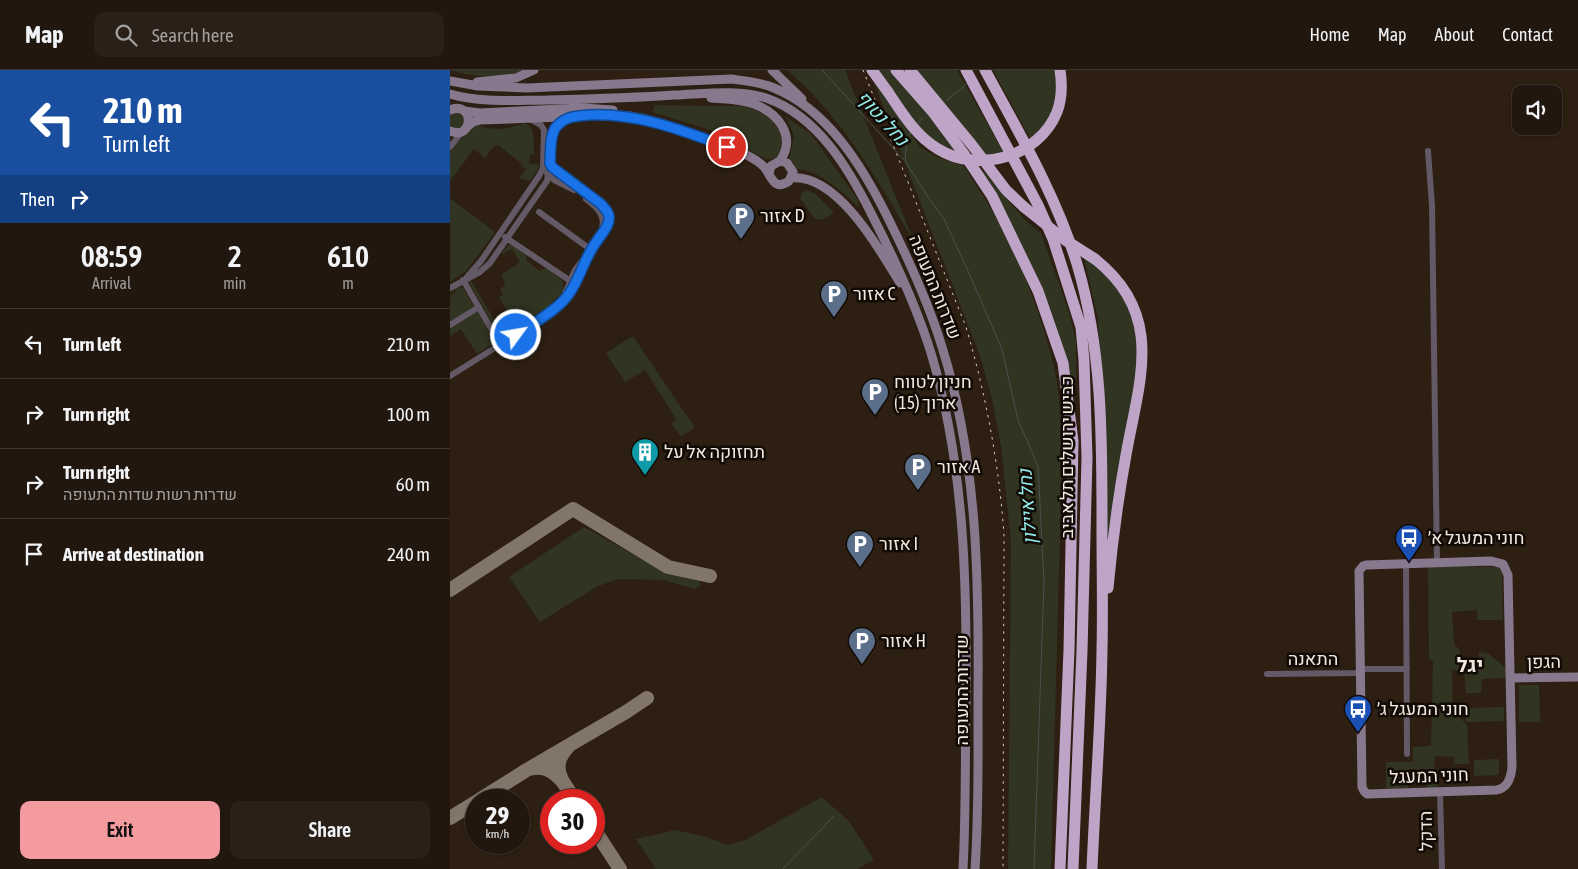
<!DOCTYPE html>
<meta charset="utf-8">
<style>
body{margin:0;font-family:"Asap Condensed",Heebo,sans-serif;background:#2a2017;color:#f1f3f6;height:100vh;display:flex;flex-direction:column;font-size:19px;white-space:nowrap}
*{box-sizing:border-box;margin:0}
p{font-size:16px;color:#a29f9e}
.icon{flex:none;width:28px;height:28px;fill:none;stroke:currentColor;stroke-width:2;stroke-linecap:round;stroke-linejoin:round}
.map{position:relative;flex:1;overflow:hidden}
.side{display:flex;flex-direction:column;background:#22170e;width:450px}
.side>*{flex:none}
.top-card{background:#1a4fa0;color:#fff;overflow:hidden}
.controls{position:absolute;left:1062px;top:15px;display:grid;gap:10px}
.controls a{display:grid;place-items:center;width:50px;height:50px;border-radius:10px;background:#22170e;box-shadow:0 1px 4px #0004,0 0 0 1px #3f362e;font-size:25px}
.speed{position:absolute;left:15px;top:719px;display:flex;gap:10px;font-size:25px;font-weight:700;text-align:center}
.speed>*{display:grid;place-content:center;width:65px;height:65px;border-radius:50%;background:#22170e;box-shadow:0 1px 4px #0004,0 0 0 1px #3f362e;line-height:1}
.speed small{font-size:12px;font-weight:400}
.speed .limit{border:8px solid #d22;background:#fff;color:#111}
.pin{position:absolute;display:grid;place-items:center;width:42px;height:42px;color:#fff;margin:-21px;border:2px solid #fff;border-radius:50%;box-shadow:0 1px 5px #0007}
.me{position:absolute;width:55px;margin:-28px;rotate:58deg;stroke-linejoin:round;filter:drop-shadow(0 0 4px #0008)}
.turn{display:flex;align-items:center;gap:18px;height:105px;padding:0 20px;font-size:22px}
.turn .icon{width:65px;height:65px;stroke-width:2.5}
.turn b{display:block;font-size:35px;line-height:42px}
.then{display:flex;align-items:center;height:48px;padding:0 20px;background:#0003;gap:10px;font-size:19px}
.eta{display:flex;justify-content:space-evenly;align-items:center;height:85px;text-align:center}
.eta b{font-size:30px;font-weight:600;line-height:35px}
.primary-button{display:flex;gap:10px;margin-top:auto;padding:10px 20px}
.primary-button a{flex:1;height:58px;border-radius:10px;background:#f49b9f;color:#111;font-size:20px;font-weight:600;line-height:58px;text-align:center}
.primary-button a+a{background:#2a2017;color:#f1f3f6}
ul{padding:0;list-style:none}
li{display:flex;align-items:center;gap:15px;height:70px;padding:0 20px;border-top:1px solid #3f362e}
li div{flex:1}
li b{display:block;font-size:19px}
li em{font-style:normal}
header{display:flex;align-items:center;gap:30px;box-sizing:border-box;height:70px;padding:0 25px;background:#22170e;border-bottom:1px solid #3f362e}
header strong{font-size:24px}
nav{display:flex;gap:28px;margin-inline-start:auto;font-size:18px}
.search{width:350px;height:45px;background:#2a2017;display:flex;align-items:center;gap:12px;box-sizing:border-box;padding:0 18px;border-radius:10px;color:#a29f9e;font-size:19px}
main{display:flex;flex:1;min-height:0}
.map>svg:first-child{display:block}
.green{fill:#303420}
.lines{fill:none;stroke-linecap:round;stroke-linejoin:round}
.stream{stroke:#495250;stroke-width:1}
.taxiway{stroke:#82766b;stroke-width:14}
.street{stroke:#635967;stroke-width:6}
.secondary{stroke:#88788e;stroke-width:9}
.highway{stroke:#bea5c7;stroke-width:11}
.rail{stroke:#d8cdc4;stroke-width:1;stroke-dasharray:2.5 5;stroke-linecap:butt}
.highway-bridge{stroke:#bea5c7;stroke-width:11}
.route-casing{stroke:#114b97;stroke-width:12}
.route{stroke:#1a73e8;stroke-width:9}
.labels{text-anchor:middle;stroke-width:5;stroke-linejoin:round;paint-order:stroke}
.poi-label{font-size:18px;fill:#f2e8df;stroke:#110a05;text-anchor:start}
.street-label{font-size:18px;fill:#f2e8df;stroke:#110a05}
.water-label{font-size:19px;font-style:italic;fill:#93ecec;stroke:#110a05}
.quarter-label{font-size:20px;font-weight:bold;fill:#f2e8df;stroke:#110a05}
</style>
<header>
<strong>Map</strong>
<div class="search"><svg class="icon" aria-label="search" viewBox="0 0 24 24"><circle cx="10" cy="10" r="6"/><path d="M15 15l6 6"/></svg>Search here</div>
<nav><a>Home</a><a>Map</a><a>About</a><a>Contact</a></nav>
</header>
<main>
<section class="side">
<div class="top-card">
<div class="turn"><svg class="icon" aria-label="left" viewBox="0 0 24 24"><path d="M17 20v-9H6M10 6l-5 5 5 5"/></svg><div><b>210 m</b>Turn left</div></div>
<div class="then">Then<svg class="icon" aria-label="right" viewBox="0 0 24 24"><path d="M7 20v-9h11M14 6l5 5-5 5"/></svg></div>
</div>
<div class="eta">
<div><b>08:59</b><p>Arrival</p></div>
<div><b>2</b><p>min</p></div>
<div><b>610</b><p>m</p></div>
</div>
<ul>
<li><svg class="icon" aria-label="left" viewBox="0 0 24 24"><path d="M17 20v-9H6M10 6l-5 5 5 5"/></svg><div><b>Turn left</b></div><em>210 m</em></li>
<li><svg class="icon" aria-label="right" viewBox="0 0 24 24"><path d="M7 20v-9h11M14 6l5 5-5 5"/></svg><div><b>Turn right</b></div><em>100 m</em></li>
<li><svg class="icon" aria-label="right" viewBox="0 0 24 24"><path d="M7 20v-9h11M14 6l5 5-5 5"/></svg><div><b>Turn right</b><p>שדרות רשות שדות התעופה</p></div><em>60 m</em></li>
<li><svg class="icon" aria-label="arrive" viewBox="0 0 24 24"><path d="M6 21V4h12l-3 4 3 4H6"/></svg><div><b>Arrive at destination</b></div><em>240 m</em></li>
</ul>
<div class="primary-button"><a>Exit</a><a>Share</a></div>
</section>
<div class="map">
<svg width="1128" height="799" viewBox="0 0 1128 799">
<rect width="100%" height="100%" fill="#2d1f12"/>
<path class="green" d="M0,0H75C53,10 23,7 0,0Z
M337,0H395L464,172C427,109 393,48 337,0Z
M426,0H443L512,85L483,71L465,53Z
M464,0H507L554,83L542,85H533Z
M543,0H606L608,22L600,48L581,70Z
M422,8L471,78L489,88L514,96C525,114 538,132 548,151C572,194 593,249 604,297C611,327 611,358 612,388L601,799H558L561,471L551,376L542,329L530,286Z
M205,35L295,36L319,46L330,61L333,75L330,87L322,89H316L260,60L202,42Z
M10,41L16,51L11,59L0,57V44Z
M335,46L361,64L408,130L409,138C393,122 369,100 346,99L343,93L339,90L344,65Z
M75,53C87,59 83,74 84,85H80L79,93L89,95L88,99L80,111L69,108L76,99L71,96L72,94L48,75L44,76L35,88L24,79L0,111C0,105 0,87 0,82C3,75 22,56 29,55L37,58L51,59L58,58Z
M534,101L561,134L576,151L591,163L619,242L626,271V317L618,304L532,104Z
M357,120L366,124L384,143L372,150L364,148L350,128L352,122Z
M0,128L45,162L16,201L0,212Z
M61,174L77,186L76,190L90,201L96,198L112,210L114,219L110,226L107,227L95,241H91L52,266L48,263L19,213L21,210L22,212L46,253L50,252V257H53L55,253L59,259L66,255L49,227L53,225L50,219L54,216L55,213L51,205L70,192L62,179L53,184L52,182L58,175Z
M634,188L652,198L668,216L684,252L689,295L658,491L648,248Z
M8,216L13,218L44,268L41,275L27,284L11,259L0,266V226L6,222L5,218Z
M183,266L245,358L231,366L221,354L226,349L195,300L175,312L156,283Z
M134,457L215,502L249,511L251,515L245,519L213,510L167,509L146,517L90,552L59,507Z
M978,496L1050,497L1052,500L1053,550H1027V540L1002,542L1004,573L1010,581L1009,600H1002L1003,638L1017,656L1019,694H1004V687L985,686L984,703H988V719H977L976,699H958V719H936V692H963V677L981,676L983,591L979,590Z
M1029,582L1039,584L1056,598L1057,608L1032,609L1031,623H1016L1014,601L1029,600Z
M1069,615H1089L1090,652H1069Z
M1054,637V651L1016,652L1015,638Z
M1049,689V705L1024,706V690Z
M372,727L399,751L424,790L407,799H206L186,769L225,760L257,767L277,775L295,770Z"/>
<g class="lines">
<path class="stream" d="M372,0L454,90
M497,30L518,13
M467,55L472,48
M461,62L457,68L455,91L476,124L494,149L518,201L552,279L568,350L588,396L594,511L584,799
M333,799L384,746"/>
<path class="taxiway" d="M0,520L123,439L218,497L260,506
M79,699C94,695 103,701 113,712C106,698 107,689 118,677
M113,712L125,730
M29,730L75,701L176,642L197,628
M0,748L26,732
M144,759L170,799"/>
<path class="street" d="M0,77L11,63
M978,81L982,135L987,493
M100,93L104,100C116,109 153,131 158,143C164,158 132,188 124,202C121,208 119,216 115,223
M97,103L104,110L124,120
M136,129C148,138 157,146 151,162
M89,142L140,179
M55,167L116,208L123,214
M17,207L31,191L89,106L93,98L94,60L91,55L80,49
M13,210L50,274
M0,218L30,202L40,193L97,111L104,60L106,56L119,47
M0,255L29,237
M0,306L99,244C118,227 132,207 139,182
M956,494L957,684
M909,599H957
M817,604L909,603
M990,722L992,799"/>
<path class="secondary" d="M322,0L352,29
M0,11L28,16L77,18L281,9C296,11 310,12 324,18C378,40 412,96 437,146C458,188 478,231 492,277C528,391 529,512 528,630C528,686 529,743 525,799
M27,12L66,8L84,0
M0,24C31,33 65,30 97,30C140,29 182,28 224,25C254,24 287,19 316,28C368,46 399,99 422,145C445,190 466,235 481,283C515,396 517,514 516,632C515,687 516,743 513,799
M261,28C275,29 291,29 304,34C328,43 347,66 330,91
M0,40C24,30 25,71 0,61
M14,41L30,43L132,38L163,40
M18,56L23,52L30,50C57,49 83,48 110,47C133,46 157,43 179,46C201,49 222,56 242,64C261,71 298,82 312,95C321,102 322,123 339,111L343,102L337,93L330,91L321,96L319,104
M341,108C387,103 430,180 450,213
M1041,491L1053,494L1058,505L1062,697C1061,708 1058,718 1046,720L917,724L914,721L912,717L909,501L913,496L916,495Z
M1061,608L1128,607"/>
<path class="highway" d="M422,0L438,22
M446,0L482,41L514,84L542,126L588,221L613,293L623,371L619,580L610,799
M460,0L522,75L556,120L574,137
M516,0L588,135L603,169L631,257L634,290L637,388L632,581L623,799
M535,0C569,63 606,125 627,194C653,281 652,371 652,460C652,500 653,540 652,580C651,653 645,726 642,799
M645,189C716,245 689,311 676,385C668,429 662,474 658,518"/>
<path class="rail" d="M413,0L516,257C536,325 549,394 554,465L553,799"/>
<path class="highway-bridge" d="M438,22C452,43 466,66 488,79C528,104 589,87 607,42C612,29 612,13 610,0
M574,137L615,170L645,189"/>
</g>
<g class="lines">
<g class="route-casing">
<path id="route" d="M66,265C81,255 97,246 110,234C129,217 132,190 147,171C151,164 160,156 159,147C159,142 154,138 151,134L102,97L100,93C101,83 99,64 107,56C116,46 126,46 139,45C188,43 232,60 277,77"/>
</g>
<use href="#route" class="route"/>
</g>
<defs>
<g id="parking-pin" transform="scale(1.4375)"><path d="M0 17L-7.5 6A9.5 9.5 0 1 1 7.5 6Z" fill="#5c6f8a" stroke="#110a05"/><path d="M-3.5-5.5H1a3.5 3.5 0 0 1 0 7H-1V5.5H-3.5ZM-1-3.4V-.6H.8a1.4 1.4 0 0 0 0-2.8Z" fill="#fff"/></g>
<g id="building-pin" transform="scale(1.4375)"><path d="M0 17L-7.5 6A9.5 9.5 0 1 1 7.5 6Z" fill="#0f9aa8" stroke="#110a05"/><path d="M-4-6H4V6H1V3H-1V6H-4ZM-2.5-4.3h1.7v1.8h-1.7ZM.8-4.3h1.7v1.8H.8ZM-2.5-1h1.7V.8h-1.7ZM.8-1h1.7V.8H.8Z" fill="#fff"/></g>
<g id="bus-pin" transform="scale(1.4375)"><path d="M0 17L-7.5 6A9.5 9.5 0 1 1 7.5 6Z" fill="#1a4fb4" stroke="#110a05"/><path d="M-5-6H5V4H4V6H2V4H-2V6H-4V4H-5ZM-3.5-4V0h7V-4ZM-3.5 1.2v1.5H-2V1.2ZM2 1.2v1.5H3.5V1.2Z" fill="#fff"/></g>
</defs>
<g fill-rule="evenodd">
<use href="#parking-pin" x="291" y="146"/>
<use href="#parking-pin" x="384" y="224"/>
<use href="#parking-pin" x="425" y="322"/>
<use href="#building-pin" x="195" y="382"/>
<use href="#parking-pin" x="468" y="397"/>
<use href="#bus-pin" x="959" y="468"/>
<use href="#parking-pin" x="410" y="474"/>
<use href="#parking-pin" x="412" y="571"/>
<use href="#bus-pin" x="908" y="639"/>
</g>
<g class="labels">
<g class="poi-label">
<text x="310" y="152">אזור D</text>
<text x="403" y="230">אזור C</text>
<text x="444" y="318">חניון לטווח<tspan x="444" dy="21">ארוך (15)</tspan></text>
<text x="214" y="388">תחזוקה אל על</text>
<text x="487" y="403">אזור A</text>
<text x="978" y="474">חוני המעגל א׳</text>
<text x="429" y="480">אזור I</text>
<text x="431" y="577">אזור H</text>
<text x="927" y="645">חוני המעגל ג׳</text>
</g>
<g class="street-label">
<text transform="translate(485 217) rotate(68)" y="6">שדרות התעופה</text>
<text transform="translate(617 387) rotate(-90)" y="6">כביש ירושלים תל אביב</text>
<text x="863" y="595">התאנה</text>
<text transform="translate(1094 592) rotate(-1)" y="6">הגפן</text>
<text transform="translate(512 620) rotate(-90)" y="6">שדרות התעופה</text>
<text transform="translate(979 706) rotate(-2)" y="6">חוני המעגל</text>
<text transform="translate(976 761) rotate(-91)" y="6">הדקל</text>
</g>
<g class="water-label">
<text transform="translate(433 48) rotate(48)" y="7">נחל נטוף</text>
<text transform="translate(577 437) rotate(-94)" y="7">נחל איילון</text>
</g>
<g class="quarter-label">
<text x="1020" y="602">יגל</text>
</g>
</g>
</svg>
<div class="controls">
<a><svg class="icon" aria-label="sound" viewBox="0 0 24 24"><path d="M4 9h4l5-4v14l-5-4H4zM17 9q2 3 0 6"/></svg></a>
</div>
<div class="speed"><div>29<small>km/h</small></div><div class="limit">30</div></div>
<div class="pin" style="left:277px;top:77px;background:#d93025"><svg class="icon" aria-label="arrive" viewBox="0 0 24 24"><path d="M6 21V4h12l-3 4 3 4H6"/></svg></div>
<svg class="me" style="left:66px;top:265px" viewBox="-20 -20 40 40"><circle r="17" fill="#1a73e8" stroke="#fff" stroke-width="3"/><path d="M0-11L8 9 0 5-8 9z" fill="#fff"/></svg>
</div>
</main>
